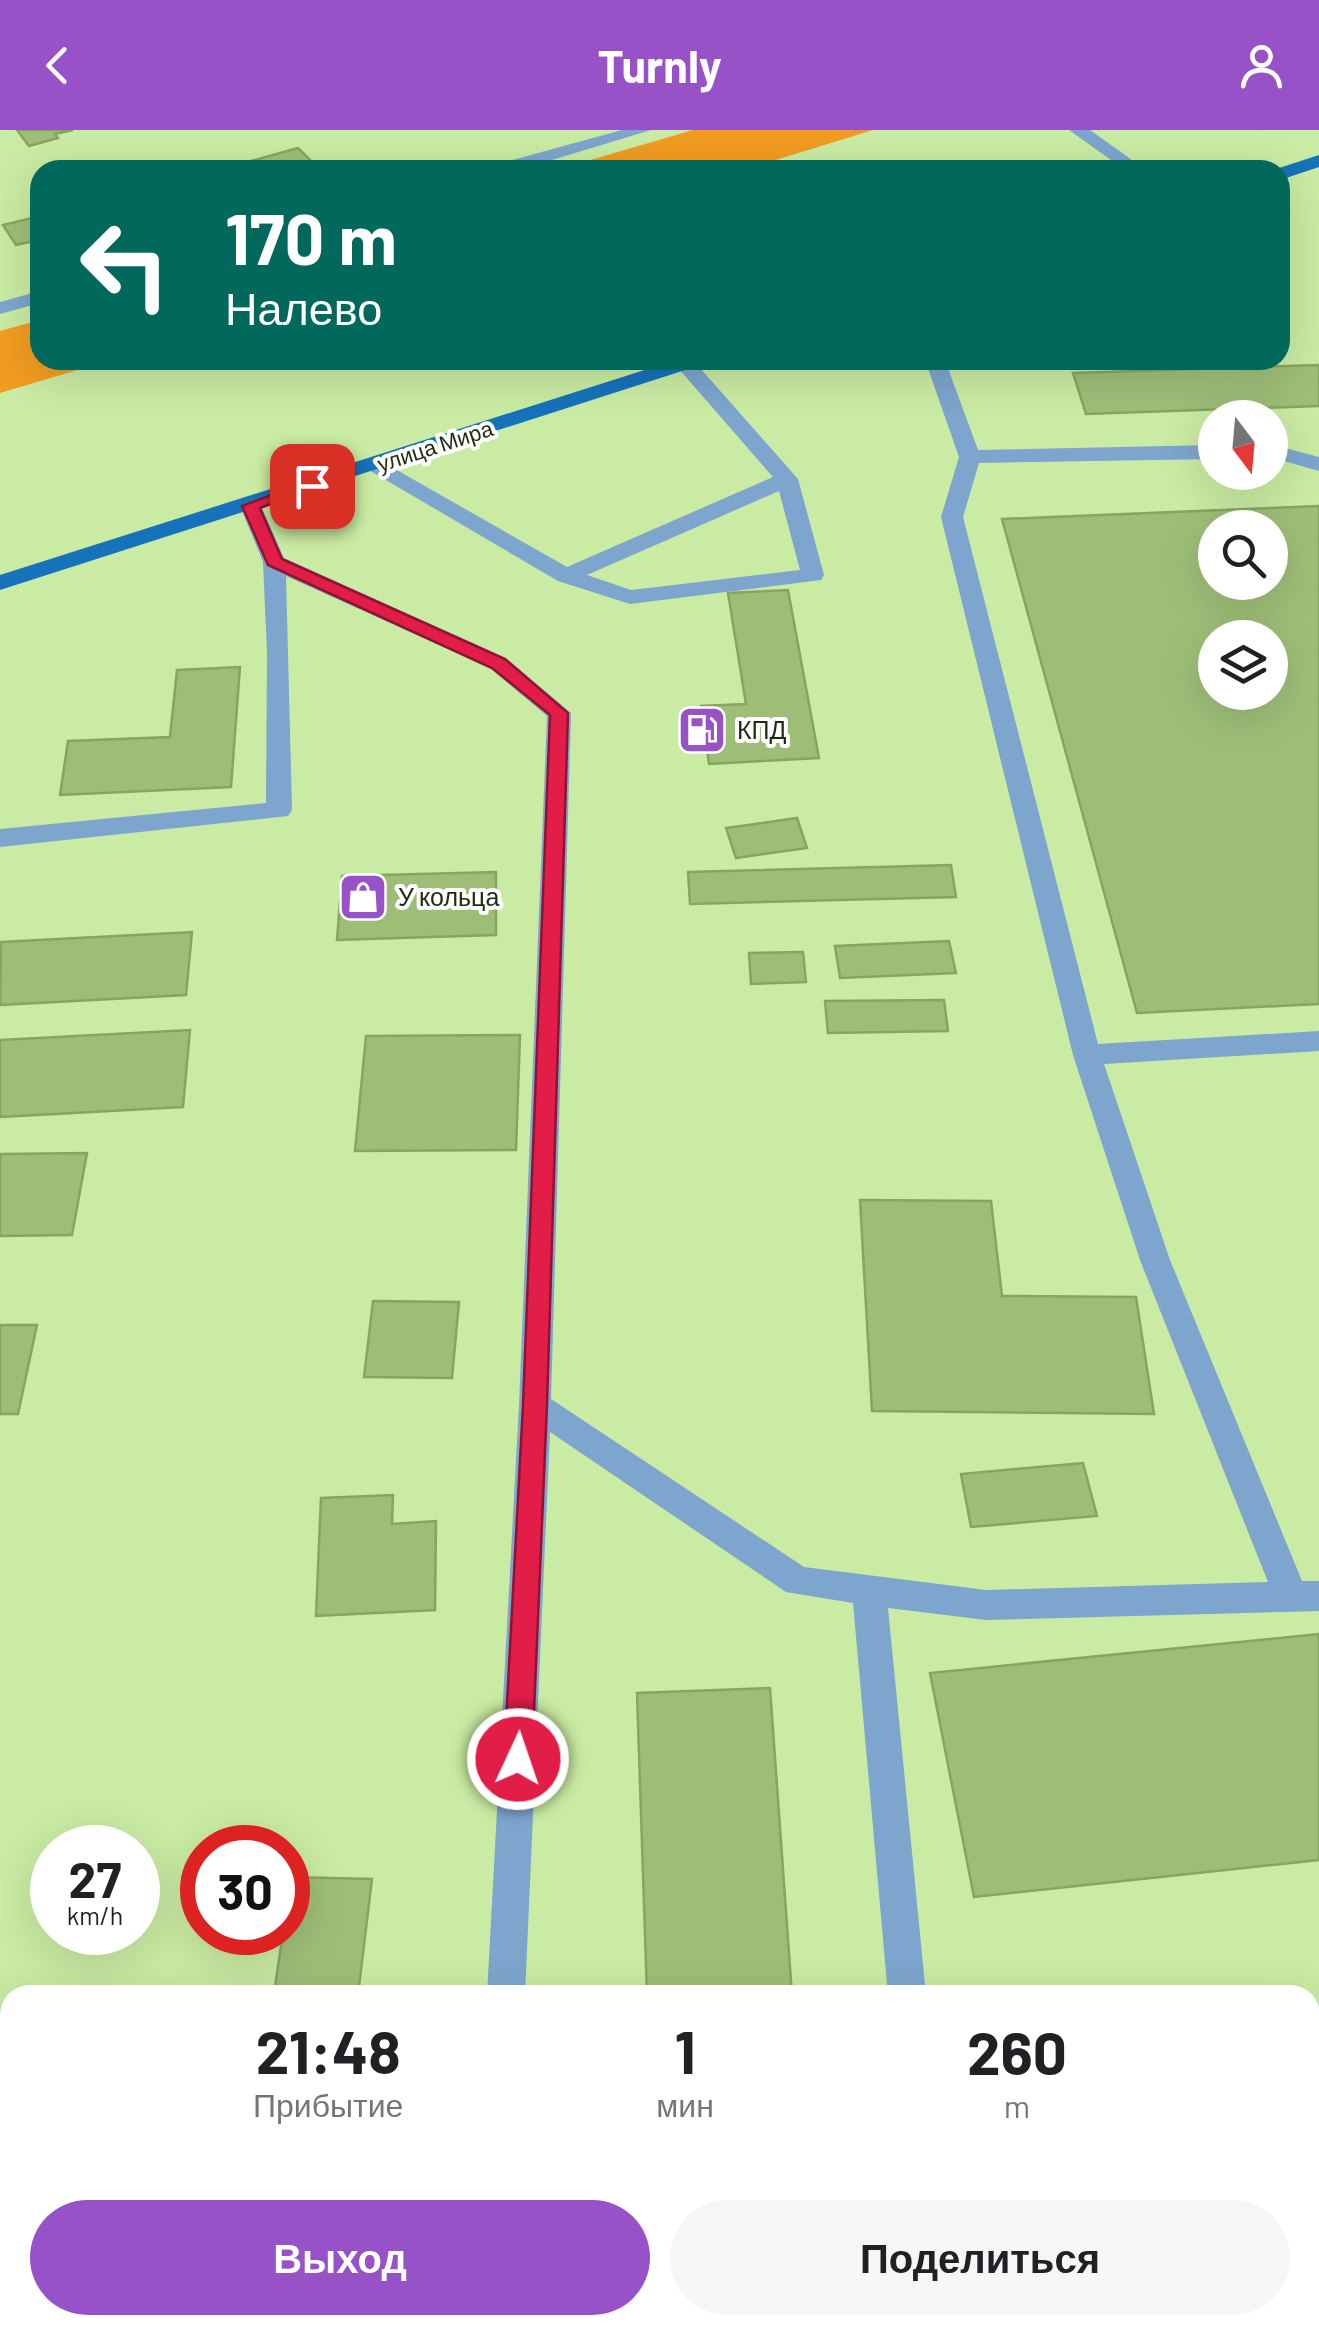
<!DOCTYPE html>
<html lang="ru">
<meta charset="utf-8">
<style>
body{margin:0;font-family:Barlow,sans-serif;background:#f6f6f6;color:#202124;height:100vh;display:flex;flex-direction:column;font-size:38px;white-space:nowrap}
*{box-sizing:border-box;margin:0}
p{font-size:32px;color:#757577}
.icon{flex:none;width:55px;height:55px;fill:none;stroke:currentColor;stroke-width:2;stroke-linecap:round;stroke-linejoin:round}
.map{position:relative;flex:1;overflow:hidden}
.sheet{position:absolute;left:0px;top:1855px;width:1320px;height:350px;display:flex;flex-direction:column;background:#fff;border-radius:30px 30px 0 0;box-shadow:0 10px 40px #0002}
.sheet>*{flex:none}
.hud{position:absolute;left:30px;top:30px;width:1260px;height:210px;border-radius:30px;box-shadow:0 10px 40px #0002;background:#00695c;color:#fff;overflow:hidden}
.needle{width:65px;rotate:164deg}
.tools{position:absolute;left:1198px;top:270px;display:grid;gap:20px}
.tools a{display:grid;place-items:center;width:90px;height:90px;border-radius:50%;background:#fff;box-shadow:0 10px 40px #0002;font-size:50px}
.speed{position:absolute;left:30px;top:1695px;display:flex;gap:20px;font-size:50px;font-weight:700;text-align:center}
.speed>*{display:grid;place-content:center;width:130px;height:130px;border-radius:50%;background:#fff;box-shadow:0 10px 40px #0002;line-height:1}
.speed small{font-size:25px;font-weight:400}
.speed .limit{border:15px solid #d22;background:#fff;color:#111}
.pin{position:absolute;display:grid;place-items:center;width:85px;height:85px;color:#fff;margin:-42px;border-radius:20px;box-shadow:0 5px 15px #0006}
.me{position:absolute;width:110px;margin:-55px;rotate:3deg;stroke-linejoin:round;filter:drop-shadow(0 0 8px #0008)}
.turn{display:flex;align-items:center;gap:35px;height:210px;padding:0 30px;font-size:45px}
.turn .icon{width:130px;height:130px;stroke-width:2.5}
.turn b{display:block;font-size:70px;line-height:85px}
.eta{display:flex;justify-content:space-evenly;align-items:center;height:170px;text-align:center}
.eta b{font-size:60px;font-weight:700;line-height:70px}
.cta{display:flex;gap:20px;margin-top:auto;padding:20px 30px}
.cta a{flex:1;height:115px;border-radius:60px;background:#9752c7;color:#fff;font-size:40px;font-weight:700;line-height:115px;text-align:center}
.cta a+a{background:#f6f6f6;color:#202124}
header{display:flex;justify-content:space-between;align-items:center;height:130px;padding:0 30px;background:#9752c7;color:#fff;font-size:45px;font-weight:700}
.map>svg:first-child{display:block}
.green{fill:#f19c21}
.building{fill:#9ebe78;stroke:#86a660;stroke-width:2.5;fill-rule:evenodd}
.lines{fill:none;stroke-linecap:round;stroke-linejoin:round}
.minor{fill:#7da5cd;fill-rule:evenodd}
.major{fill:#1672ba;fill-rule:evenodd}
.route{fill:#e11d48;stroke:#92132f;stroke-width:2.5}
.labels{text-anchor:middle;stroke-width:8;stroke-linejoin:round;paint-order:stroke}
.far-street-label{font-size:22px;fill:#1f2c0f;stroke:#fefefe}
.poi-label{font-size:25px;fill:#1f2c0f;stroke:#fefefe;text-anchor:start}
</style>
<header><svg class="icon" aria-label="back" viewBox="0 0 24 24"><path d="M15 5l-7 7 7 7"/></svg>Turnly<svg class="icon" aria-label="person" viewBox="0 0 24 24"><circle cx="12" cy="8" r="4"/><path d="M4 21q1-7 8-7t8 7"/></svg></header>
<div class="map">
<svg width="1319" height="2205" viewBox="0 0 1319 2205">
<rect width="100%" height="100%" fill="#c9eba3"/>
<path class="green" d="M693,0H873L743,40H556Z
M40,190V230H111L0,263V201Z"/>
<path class="building" d="M17,0H73L55,4L58,8L29,16Z
M298,18L320,40H251L244,33Z
M40,86V114L38,110L16,115L3,95Z
M1319,235V276L1086,284L1073,243Z
M1319,376V874L1137,883L1002,389ZM1215,398H1270V452H1215ZM1215,508H1270V562H1215Z
M788,460L819,628L709,634L701,576L746,574L728,463Z
M240,537L231,657L60,665L68,611L170,607L177,540Z
M797,688L807,718L736,728L726,698Z
M951,735L956,767L690,774L688,742Z
M496,742V805L337,810L342,746Z
M192,802L186,865L0,875L1,812Z
M949,811L956,843L840,848L835,816Z
M803,822L806,852L751,854L749,823Z
M944,870L948,901L828,903L825,871Z
M190,900L183,977L0,987V910Z
M520,905L516,1020L355,1021L366,906Z
M87,1023L72,1105L0,1106V1024Z
M860,1070L991,1071L1002,1166L1136,1167L1154,1284L872,1281Z
M373,1171L459,1172L452,1248L364,1247Z
M0,1195H37L18,1284H0Z
M1083,1333L1097,1386L971,1397L961,1344Z
M393,1365L392,1394L436,1391L435,1480L316,1486L321,1368Z
M1319,1504V1730L974,1767L930,1543Z
M770,1558L792,1865H647L637,1563Z
M291,1747L372,1749L358,1865L274,1864L283,1802H288Z
M219,2195H389L388,2205H217Z"/>
<g class="lines">
<path class="minor" d="M622,0H651L519,40H489L491,36Z
M1069,0H1090L1146,40H1125Z
M40,161V173L0,184V172Z
M677,230H693L798,349L824,445L821,450L630,474L558,451L362,336L365,331H381L567,437L773,347L678,238ZM779,361L800,440L631,460L587,445Z
M925,230H945L978,320L1215,315V329L979,333L963,387L1098,914L1319,901V921L1104,934L1170,1130L1302,1451H1319V1481L986,1490L888,1478L926,1865H888L853,1473L786,1462L550,1302L525,1865H487L519,1275L547,586L490,538L286,446L292,680L288,686L0,717V699L266,673L267,522L263,432L240,376L243,371H259L284,428L506,528L571,583L551,1269L804,1437L986,1460L1268,1452L1140,1130L1073,925L941,387L959,327Z
M1270,314L1319,327V341L1270,327Z
M1319,2157V2199L1299,2195H1310V2158Z
M469,2195H511V2205H469Z
M917,2195H959L960,2205H918Z
M1067,2195H1191L1187,2205H1063Z"/>
<path class="major" d="M1319,25V37L1280,50V40H1273Z
M676,230H707L704,234L0,460V445Z"/>
</g>
<path class="route" d="M306,352L320,356L260,378L282,429L505,529L568,583L547,1275L532,1629L528,1638L518,1642L508,1638L504,1629L523,1275L550,585L492,538L268,435L242,376Z"/>
<defs>
<g id="fuel-square" transform="scale(2.5)"><rect x="-9" y="-9" width="18" height="18" rx="4" fill="#9752c7" stroke="#fefefe"/><path d="M-5.5-6h7V0h2V4h1.3V-2.5L3-4.5l.8-.8L6-3V5H2.5V1h-1V6h-7ZM-4.2-4.7v3.2H.2V-4.7Z" fill="#fff"/></g>
<g id="shop-square" transform="scale(2.5)"><rect x="-9" y="-9" width="18" height="18" rx="4" fill="#9752c7" stroke="#fefefe"/><path d="M-5-2.5h2.3a2.7 3.5 0 0 1 5.4 0H5L5.5 6h-11ZM-1.5-2.5h3a1.5 2.3 0 0 0-3 0Z" fill="#fff"/></g>
</defs>
<g fill-rule="evenodd">
<use href="#fuel-square" x="702" y="600"/>
<use href="#shop-square" x="363" y="767"/>
</g>
<g class="labels">
<g class="far-street-label">
<text transform="translate(435 316) rotate(-18)" y="8">улица Мира</text>
</g>
<g class="poi-label">
<text x="737" y="609">КПД</text>
<text x="398" y="776">У кольца</text>
</g>
</g>
</svg>
<div class="tools">
<a><svg class="needle" viewBox="-14 -14 28 28"><path d="M0-13l5 13h-10z" fill="#e53935"/><path d="M0 13l5-13h-10z" fill="#757577"/></svg></a>
<a><svg class="icon" aria-label="search" viewBox="0 0 24 24"><circle cx="10" cy="10" r="6"/><path d="M15 15l6 6"/></svg></a>
<a><svg class="icon" aria-label="layers" viewBox="0 0 24 24"><path d="M12 4l9 5-9 5-9-5zM3 14l9 5 9-5"/></svg></a>
</div>
<div class="speed"><div>27<small>km/h</small></div><div class="limit">30</div></div>
<div class="pin" style="left:312px;top:356px;background:#d93025"><svg class="icon" aria-label="arrive" viewBox="0 0 24 24"><path d="M6 21V4h12l-3 4 3 4H6"/></svg></div>
<svg class="me" style="left:518px;top:1629px" viewBox="-20 -20 40 40"><circle r="17" fill="#e11d48" stroke="#fff" stroke-width="3"/><path d="M0-11L8 9 0 5-8 9z" fill="#fff"/></svg>
<div class="hud">
<div class="turn"><svg class="icon" aria-label="left" viewBox="0 0 24 24"><path d="M17 20v-9H6M10 6l-5 5 5 5"/></svg><div><b>170 m</b>Налево</div></div>
</div>
<section class="sheet">
<div class="eta">
<div><b>21:48</b><p>Прибытие</p></div>
<div><b>1</b><p>мин</p></div>
<div><b>260</b><p>m</p></div>
</div>
<div class="cta"><a>Выход</a><a>Поделиться</a></div>
</section>
</div>
